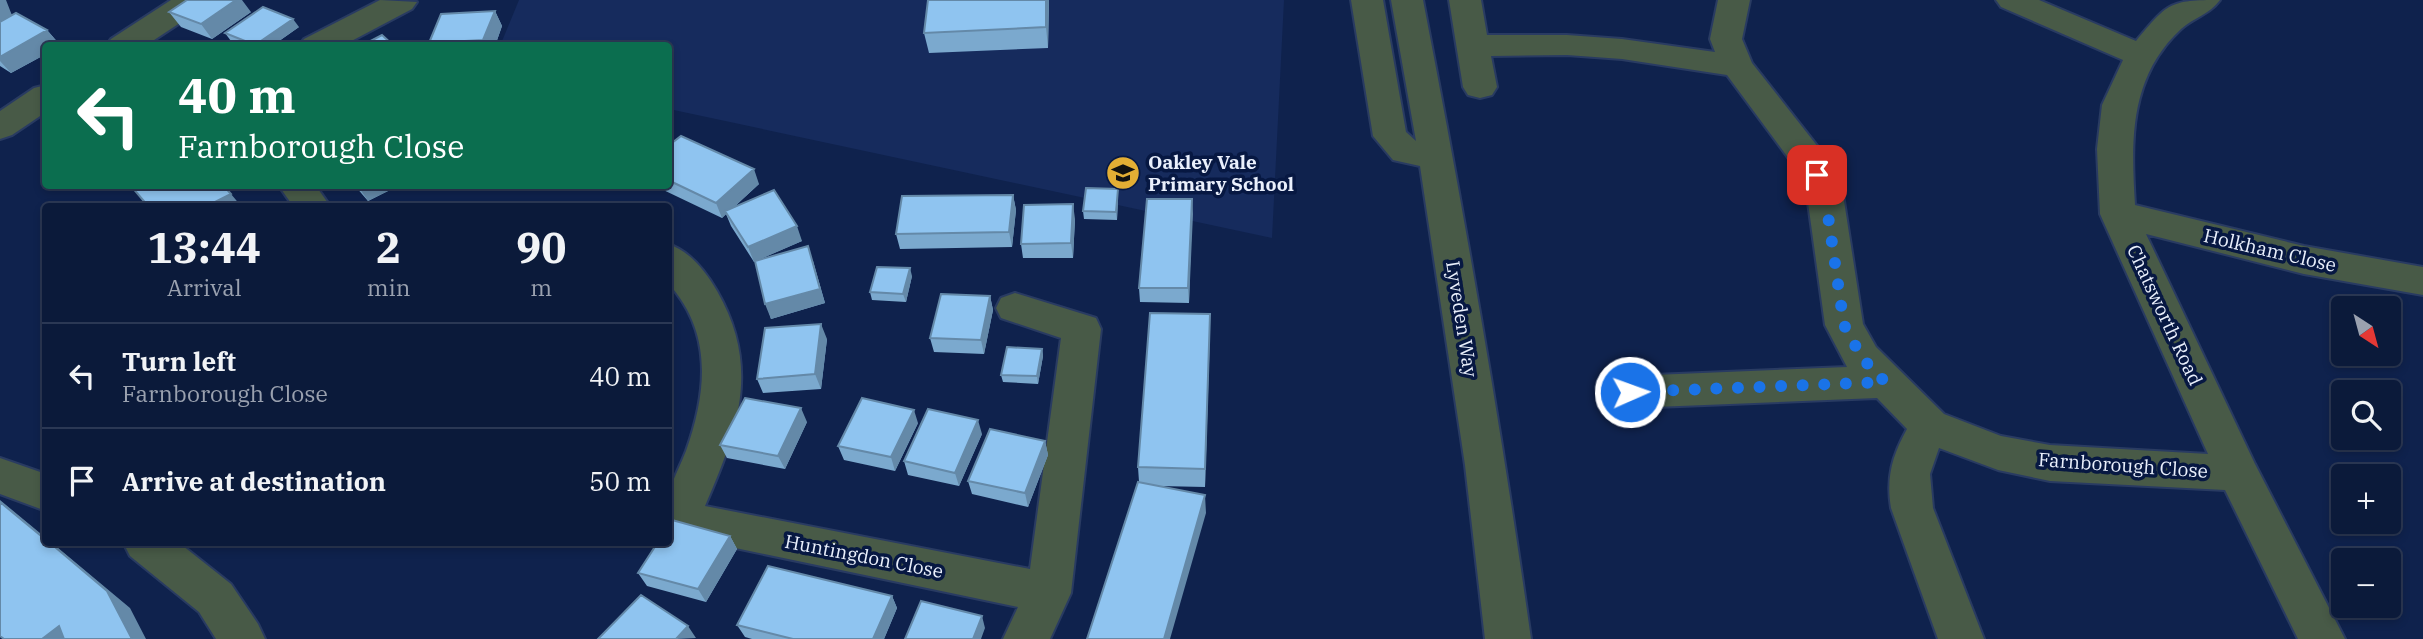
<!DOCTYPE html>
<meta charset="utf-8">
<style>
body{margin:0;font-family:"IBM Plex Serif",serif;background:#192745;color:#f1f3f6;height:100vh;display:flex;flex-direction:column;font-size:26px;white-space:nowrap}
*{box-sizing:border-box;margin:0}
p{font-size:23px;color:#9aa1af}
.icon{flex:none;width:38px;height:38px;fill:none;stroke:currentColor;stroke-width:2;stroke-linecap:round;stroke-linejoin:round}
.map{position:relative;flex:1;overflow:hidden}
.side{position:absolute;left:42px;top:203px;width:630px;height:343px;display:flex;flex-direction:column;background:#0b1a3a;border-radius:7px;box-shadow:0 4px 10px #0003,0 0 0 2px #2b3854}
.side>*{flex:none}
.banner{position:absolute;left:42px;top:42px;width:630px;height:147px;border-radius:7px;box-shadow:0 4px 10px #0003,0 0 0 2px #2b3854;background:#0b6e4f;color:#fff;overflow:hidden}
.needle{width:46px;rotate:144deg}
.controls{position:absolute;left:2331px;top:296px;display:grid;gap:14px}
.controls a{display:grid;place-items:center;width:70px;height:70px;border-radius:7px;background:#0b1a3a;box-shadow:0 4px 10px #0003,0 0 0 2px #2b3854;font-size:35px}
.pin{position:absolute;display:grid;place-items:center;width:60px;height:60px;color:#fff;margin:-30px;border-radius:14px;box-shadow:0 4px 10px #0006}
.me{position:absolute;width:77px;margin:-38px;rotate:88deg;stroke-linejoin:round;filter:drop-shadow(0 0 5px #0008)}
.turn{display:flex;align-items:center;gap:24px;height:147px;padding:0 21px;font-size:32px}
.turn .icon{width:91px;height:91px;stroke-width:2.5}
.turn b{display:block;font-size:49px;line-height:60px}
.eta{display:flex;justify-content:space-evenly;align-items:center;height:119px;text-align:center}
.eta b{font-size:42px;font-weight:800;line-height:49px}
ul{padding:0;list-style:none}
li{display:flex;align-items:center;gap:21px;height:105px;padding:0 21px;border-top:2px solid #2b3854}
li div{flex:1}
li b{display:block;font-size:26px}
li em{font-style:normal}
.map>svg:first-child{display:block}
.built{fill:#162b5d}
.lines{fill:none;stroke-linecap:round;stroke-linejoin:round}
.minor-casing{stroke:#293b62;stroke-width:4}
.minor{fill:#485a47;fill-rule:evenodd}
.wall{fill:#7ba9ce}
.shaded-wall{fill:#6489a8}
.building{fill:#8fc4f0;stroke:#6489a8;stroke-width:2}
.route{stroke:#1a73e8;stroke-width:12;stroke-dasharray:0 21.6}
.labels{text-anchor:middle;stroke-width:7;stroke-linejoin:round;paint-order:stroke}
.poi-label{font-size:19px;font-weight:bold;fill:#eaf0fc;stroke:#071842;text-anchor:start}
.street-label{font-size:19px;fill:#eaf0fc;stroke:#071842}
</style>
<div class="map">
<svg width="2423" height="639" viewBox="0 0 2423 639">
<rect width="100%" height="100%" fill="#0f224d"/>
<path class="built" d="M519,0H1284L1272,238L669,109L668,46H500Z"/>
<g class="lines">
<g class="minor-casing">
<path id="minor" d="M171,0H209L204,7L145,46H106L111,39Z
M380,0L417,2L412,9L342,46H299L304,39Z
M1351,0H1383L1406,132L1416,141L1391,0H1423C1464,212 1501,425 1531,639H1485L1465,465L1420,166L1393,160L1373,136Z
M1449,0H1481L1487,35H1567L1622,39L1715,52L1710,39L1718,0H1750L1742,39L1752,63L1822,152L1842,188L1863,324L1876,347L1944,414L2001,436L2050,445L2208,454L2100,214L2097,149L2102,105L2123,60L2001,7L1996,0H2039L2136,41C2168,3 2169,0 2220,0C2210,14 2193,18 2181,29C2129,77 2131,141 2135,205L2304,246L2423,267V295L2304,274L2146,234L2255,464L2345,639H2298L2225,490L2050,481L1998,470L1939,448L1930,474L1933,508L1984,639H1938L1891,508C1886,478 1892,456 1907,429L1877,398L1630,408L1616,404L1610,392L1616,380L1630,376L1847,367L1825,325L1806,188L1795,167L1727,75L1622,59L1567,55L1491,56L1497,87L1492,95L1480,98L1468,95L1463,87Z
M46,85V112L12,135L0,139V111L34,88Z
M279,186H316L330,206H293Z
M668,244C690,251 706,272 717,291C761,367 738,430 705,506L1030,569L1061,338L1001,318L996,308L1001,298L1015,293L1096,318L1101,329L1071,593L1050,639H1003L1018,607L668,534C668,521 666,503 669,491C674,477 681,464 686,451C707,392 713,332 668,283Z
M0,458L46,474V511L0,494Z
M123,542H178L231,584L258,624L265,639H216L199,612L130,556Z"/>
</g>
<use href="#minor" class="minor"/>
</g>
<path class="wall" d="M0,0L12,15L47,30L60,45L46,46V54L11,73L0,66Z
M928,0H1049L1048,48L929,53L924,33Z
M495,11L502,26L495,46H431L429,43Z
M169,12H251L212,39L181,27Z
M299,27L272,46H242L231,41L225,33Z
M668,146L759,184L733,208L802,241L760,259L813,261L825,303L771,319L755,261L754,262L731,226L726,214L722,218L655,186H668Z
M355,186H398L368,201Z
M1013,195L1016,210L1012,247L900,249L896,234Z
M1118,197L1117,220L1084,219L1083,211Z
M1192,199L1189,303L1140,302L1139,288Z
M1075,219L1073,258H1023L1021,244Z
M912,276L906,302L872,300L870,292Z
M990,296L993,310L984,354L934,352L930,338Z
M1210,314L1205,487L1159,486L1206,513L1139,482L1138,467Z
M827,339L821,389L763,393L757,379Z
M1042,349L1043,356L1038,384L1003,382L1001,375Z
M807,422L785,469L727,458L720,445Z
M918,423L895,471L844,460L838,446Z
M982,434L959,486L908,475L904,461Z
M1045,441L1048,455L1028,507L972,494L968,481Z
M730,536L737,549L706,602L647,586L638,573Z
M892,596L897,608L884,639H752L745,637L737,625Z"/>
<path class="shaded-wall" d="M0,0H6L13,18L0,23Z
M236,0H242L251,12L212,39L201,24Z
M1046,0H1049L1048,48L1046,27Z
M495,11L502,26L495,46H486L483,40Z
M293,19L299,27L272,46L255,45Z
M47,30L60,45L46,46V54L11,73L0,61V57Z
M754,169L759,184L722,218L716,203Z
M358,186H398L368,201Z
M1118,189V197L1117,220L1116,212Z
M231,194L241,206H207Z
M1013,195L1016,210L1012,247L1009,232Z
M1192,199L1193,214L1189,303L1188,288Z
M1073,204L1075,219L1073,258L1071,243Z
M797,226L802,241L754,262L748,247Z
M808,246L825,303L771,319L765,304Z
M910,268L912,276L906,302L903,294Z
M990,296L993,310L984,354L981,340Z
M1210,314V334L1205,487V469Z
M821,324L827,339L821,389L815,374Z
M1042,349L1043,356L1038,384L1037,376Z
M801,408L807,422L785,469L778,456Z
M914,410L918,423L895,471L891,457Z
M978,420L982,434L959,486L955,473Z
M1045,441L1048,455L1028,507L1025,493Z
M1205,495L1206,513L1170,639H1164Z
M0,500L46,538V540L0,502Z
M730,536L737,549L706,602L698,589Z
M49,542H51L130,608L146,639H132Z
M892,596L897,608L884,639H873Z
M982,616L985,628L981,639H973Z
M59,626L78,639H42Z
M688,626L696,638L676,639Z"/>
<path class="building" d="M187,0H236L201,24L169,12Z
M928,0H1046V27L924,33Z
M263,7L293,19L255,45L225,33Z
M495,11L483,40L429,43L441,14Z
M16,13L47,30L0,57V22Z
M382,35L394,46H361Z
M681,136L754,169L716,203L668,180V146Z
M131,186H224L231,194L207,206H148Z
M1086,188L1118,189L1116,212L1083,211Z
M774,190L797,226L748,247L725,211Z
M1013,195L1009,232L896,234L902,196Z
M1147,199H1192L1188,288H1139Z
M1073,204L1071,243L1021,244L1024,205Z
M808,246L820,289L765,304L755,261Z
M877,267L910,268L903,294L870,292Z
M941,294L990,296L981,340L930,338Z
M1150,313L1210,314L1205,469L1138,467Z
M821,324L815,374L757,379L765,328Z
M1007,347L1042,349L1037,376L1001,375Z
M745,398L801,408L778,456L720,445Z
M862,398L914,410L891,457L838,446Z
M928,409L978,420L955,473L904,461Z
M990,429L1045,441L1025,493L968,481Z
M1138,482L1205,495L1164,639H1087Z
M0,502L46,540V542H49L107,591L132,639H64L59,626L42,639H4L0,636Z
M672,520L730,536L698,589L638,573L658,542H668V525Z
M768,566L892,596L873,639H793L737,625Z
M641,595L688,626L676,639H598Z
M921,601L982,616L973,639H905Z"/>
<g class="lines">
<path class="route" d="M1630,392L1885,382L1862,358L1844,325L1824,188L1817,175"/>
</g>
<defs>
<g id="school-disc" transform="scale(1.75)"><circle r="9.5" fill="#e3ae34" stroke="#071842"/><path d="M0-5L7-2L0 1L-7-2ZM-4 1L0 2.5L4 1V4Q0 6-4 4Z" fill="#111"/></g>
</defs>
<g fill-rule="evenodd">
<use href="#school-disc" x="1123" y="173"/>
</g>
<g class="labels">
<g class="poi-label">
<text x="1148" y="169">Oakley Vale<tspan x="1148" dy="22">Primary School</tspan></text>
</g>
<g class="street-label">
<text transform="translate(2270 250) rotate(13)" y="7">Holkham Close</text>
<text transform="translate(2165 315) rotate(65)" y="7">Chatsworth Road</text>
<text transform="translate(1462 319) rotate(81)" y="7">Lyveden Way</text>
<text transform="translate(2123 465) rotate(4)" y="7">Farnborough Close</text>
<text transform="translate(864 556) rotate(11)" y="7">Huntingdon Close</text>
</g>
</g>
</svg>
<div class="controls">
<a><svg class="needle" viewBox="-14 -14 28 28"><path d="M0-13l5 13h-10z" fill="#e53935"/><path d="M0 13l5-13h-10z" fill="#9aa1af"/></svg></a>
<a><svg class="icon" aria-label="search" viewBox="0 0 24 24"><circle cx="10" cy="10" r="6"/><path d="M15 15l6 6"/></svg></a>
<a>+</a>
<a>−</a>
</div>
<div class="pin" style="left:1817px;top:175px;background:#d93025"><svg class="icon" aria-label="arrive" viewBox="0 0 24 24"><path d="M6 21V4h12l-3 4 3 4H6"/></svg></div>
<svg class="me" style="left:1630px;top:392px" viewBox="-20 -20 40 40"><circle r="17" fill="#1a73e8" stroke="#fff" stroke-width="3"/><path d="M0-11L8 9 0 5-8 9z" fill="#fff"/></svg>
<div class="banner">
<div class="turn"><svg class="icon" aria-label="left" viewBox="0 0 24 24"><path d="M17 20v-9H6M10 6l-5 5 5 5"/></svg><div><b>40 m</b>Farnborough Close</div></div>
</div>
<section class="side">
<div class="eta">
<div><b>13:44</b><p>Arrival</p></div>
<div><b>2</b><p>min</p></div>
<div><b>90</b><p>m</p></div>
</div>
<ul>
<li><svg class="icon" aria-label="left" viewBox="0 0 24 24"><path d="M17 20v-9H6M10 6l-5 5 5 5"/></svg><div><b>Turn left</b><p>Farnborough Close</p></div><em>40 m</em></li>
<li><svg class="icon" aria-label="arrive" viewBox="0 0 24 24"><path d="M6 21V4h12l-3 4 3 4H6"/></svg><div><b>Arrive at destination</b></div><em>50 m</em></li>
</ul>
</section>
</div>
